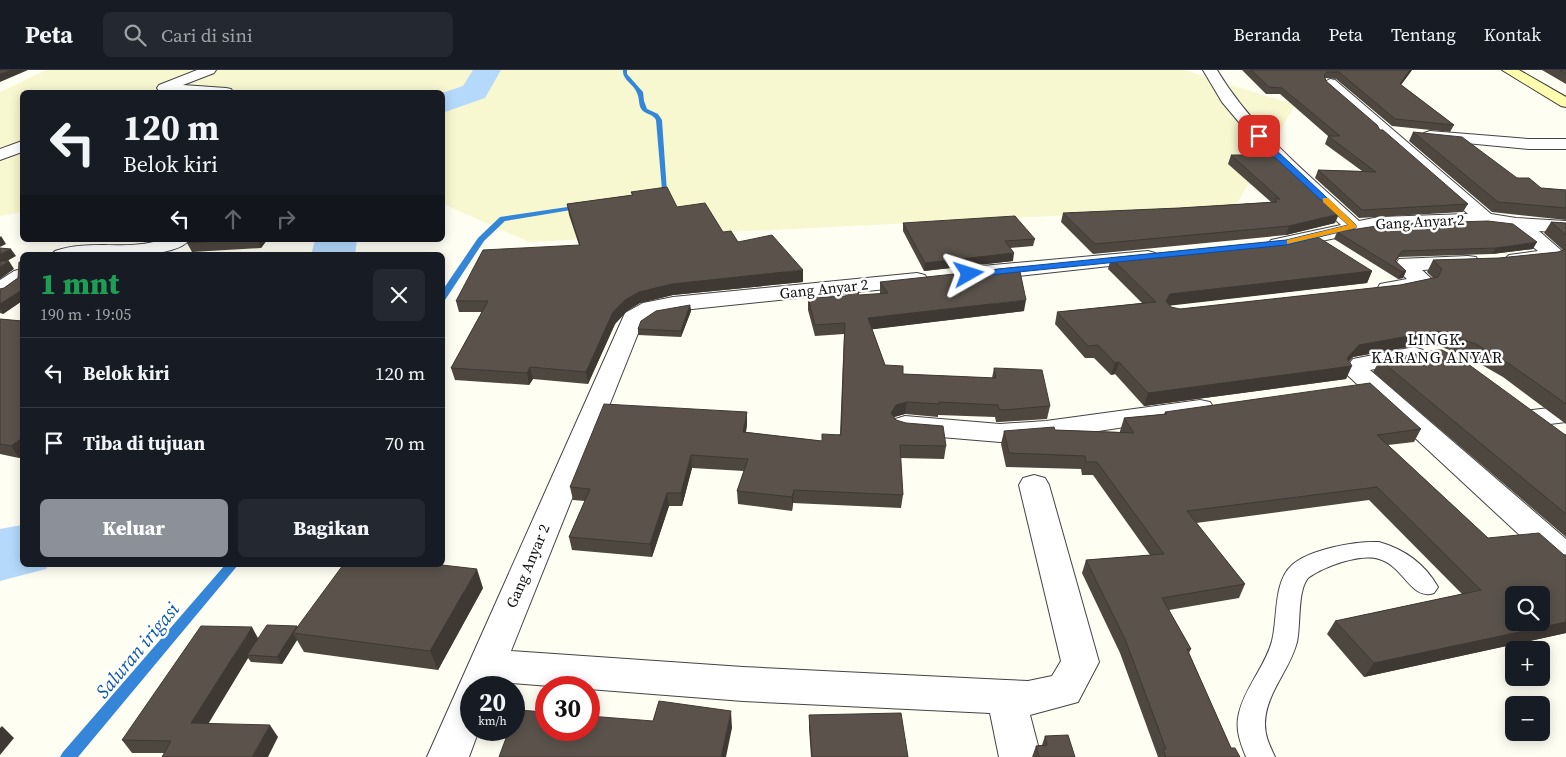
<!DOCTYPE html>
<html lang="id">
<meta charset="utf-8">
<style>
body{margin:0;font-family:"Source Serif 4",serif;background:#242831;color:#f1f3f6;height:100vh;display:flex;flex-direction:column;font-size:19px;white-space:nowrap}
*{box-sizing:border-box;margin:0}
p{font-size:16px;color:#9ea1a6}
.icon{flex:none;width:28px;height:28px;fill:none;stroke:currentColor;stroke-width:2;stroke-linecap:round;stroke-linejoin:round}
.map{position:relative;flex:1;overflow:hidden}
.panel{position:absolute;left:20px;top:182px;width:425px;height:315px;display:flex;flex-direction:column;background:#171b24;border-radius:8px;box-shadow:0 2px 12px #0003}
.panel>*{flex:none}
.banner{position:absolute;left:20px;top:20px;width:425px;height:152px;border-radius:8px;box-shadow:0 2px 12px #0003;background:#171b24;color:#f1f3f6;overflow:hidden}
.tools{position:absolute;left:1505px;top:516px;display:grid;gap:10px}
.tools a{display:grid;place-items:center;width:45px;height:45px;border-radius:8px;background:#171b24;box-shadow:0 2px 12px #0003;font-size:25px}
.speed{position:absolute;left:460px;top:606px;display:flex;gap:10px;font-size:25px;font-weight:700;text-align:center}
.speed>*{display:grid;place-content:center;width:65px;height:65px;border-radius:50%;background:#171b24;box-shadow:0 2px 12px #0003;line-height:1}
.speed small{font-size:12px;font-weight:400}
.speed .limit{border:8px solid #d22;background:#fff;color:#111}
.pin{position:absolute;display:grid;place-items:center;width:42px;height:42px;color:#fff;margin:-21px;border-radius:10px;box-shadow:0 2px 8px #0006}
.me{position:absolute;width:55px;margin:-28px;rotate:84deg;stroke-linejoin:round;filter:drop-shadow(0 0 4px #0008)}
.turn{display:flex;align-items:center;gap:18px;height:105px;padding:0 20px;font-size:22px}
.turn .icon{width:65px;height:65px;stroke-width:2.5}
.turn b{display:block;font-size:35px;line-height:42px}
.lanes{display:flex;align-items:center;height:48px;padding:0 20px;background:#0003;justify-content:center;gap:25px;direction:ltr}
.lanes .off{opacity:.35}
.round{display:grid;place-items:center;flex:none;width:52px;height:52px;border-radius:8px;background:#242831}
.overview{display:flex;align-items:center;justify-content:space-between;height:85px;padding:0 20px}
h1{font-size:30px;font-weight:800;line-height:38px;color:#1e9e55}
.cta{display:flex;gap:10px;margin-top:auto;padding:10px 20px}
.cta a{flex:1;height:58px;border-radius:8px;background:#8c9099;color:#fff;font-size:20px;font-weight:800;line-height:58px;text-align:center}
.cta a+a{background:#242831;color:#f1f3f6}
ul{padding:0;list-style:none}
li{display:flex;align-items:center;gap:15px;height:70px;padding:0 20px;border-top:1px solid #363941}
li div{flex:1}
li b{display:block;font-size:19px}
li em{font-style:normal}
header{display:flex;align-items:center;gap:30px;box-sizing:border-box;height:70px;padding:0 25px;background:#171b24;border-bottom:1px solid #363941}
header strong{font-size:24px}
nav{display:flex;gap:28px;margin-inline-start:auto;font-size:18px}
.search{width:350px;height:45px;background:#242831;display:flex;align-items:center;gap:12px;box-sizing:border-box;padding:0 18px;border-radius:8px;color:#9ea1a6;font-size:19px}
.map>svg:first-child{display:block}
.farmland{fill:#f7f8d0}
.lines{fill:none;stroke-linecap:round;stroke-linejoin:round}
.stream{fill:#3586d8;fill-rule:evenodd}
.river{fill:#b4d9fb;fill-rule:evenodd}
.lane-casing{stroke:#434343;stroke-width:2}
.street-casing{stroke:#434343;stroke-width:2}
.secondary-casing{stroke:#323232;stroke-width:2}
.lane{fill:#fff;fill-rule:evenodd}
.street{fill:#fff;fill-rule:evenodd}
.secondary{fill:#fffeae;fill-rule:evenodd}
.wall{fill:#4d4740}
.shaded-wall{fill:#3f3934}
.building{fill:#5a524b;stroke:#3f3934;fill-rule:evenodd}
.route{fill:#1a73e8;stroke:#114b97}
.slow{fill:#f59e0b}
.labels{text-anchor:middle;stroke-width:5;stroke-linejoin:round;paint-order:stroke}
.street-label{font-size:15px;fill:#101010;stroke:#fff}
.neighbourhood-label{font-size:16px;letter-spacing:1px;fill:#101010;stroke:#fff}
.near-water-label{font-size:19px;font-style:italic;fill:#0e58ad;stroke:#fff}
</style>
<header>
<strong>Peta</strong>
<div class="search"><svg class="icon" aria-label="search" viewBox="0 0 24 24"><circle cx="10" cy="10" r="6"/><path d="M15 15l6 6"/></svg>Cari di sini</div>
<nav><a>Beranda</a><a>Peta</a><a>Tentang</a><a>Kontak</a></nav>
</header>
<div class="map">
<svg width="1566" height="687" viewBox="0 0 1566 687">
<rect width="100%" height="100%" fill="#fffef3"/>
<path class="farmland" d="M46,0H1184L1295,35L1235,137L529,172L443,134L442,22H22V142L0,146V22Z"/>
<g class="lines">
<path class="stream" d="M623,0H627V4L643,22L644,31L647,39L658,44L662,50L667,122L657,125L654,123L662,120L656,50C653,44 648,45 643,41C638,37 640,29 637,23C634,14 622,10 623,0Z
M581,135L584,137L583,138L505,151L484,171L445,230H442V221L478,168L500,147Z
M225,495H238L78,687H60L63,682Z"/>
<path class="river" d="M473,0H501L485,28L442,43V23L463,16Z
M315,170H357L355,185H311Z
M22,455V495H49L46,499L0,511V459Z"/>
<g class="lane-casing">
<path id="lane" d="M1379,472C1404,479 1425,494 1438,517L1434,523C1411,531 1404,496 1379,489C1360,483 1323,497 1308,508C1297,522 1301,554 1297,572C1290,600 1265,624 1265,654C1265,667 1270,676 1275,687H1246C1240,672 1235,659 1239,643C1245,617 1265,597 1272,571C1278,548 1273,512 1292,495C1310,479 1355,471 1379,472Z"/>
</g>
<g class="street-casing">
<path id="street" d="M197,0H216L214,3L183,15L226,18L231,19L233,22H168L159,21L157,18L159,15Z
M1203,0H1217C1253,60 1308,104 1359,151L1379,147L1468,144L1325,16L1323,13L1330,9L1335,10L1491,144L1516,148L1566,151V163L1539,161L1562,181L1556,190C1542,194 1523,197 1509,193L1505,189L1509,185L1538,181L1510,159L1485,155L1379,159L1278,180L1271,178L1268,174L1271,170L1341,155L1264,82L1222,32Z
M1430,61L1528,69H1566V79H1528L1424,69L1422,66L1424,63Z
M22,71V82L0,90V79Z
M161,170H189C174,192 79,185 51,185L55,181C89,169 126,181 161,170Z
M1148,181L1155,183L1159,187L1155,191L982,210L974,208L971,203L974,198L982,196Z
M1468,186L1476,187L1479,192L1476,197L1422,200L1434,211L1430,218L1388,226L1380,224L1377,219L1380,214L1407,209L1394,197L1399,189Z
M22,199V215L8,225L0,227V210L14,201Z
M917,203L925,205L928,210L925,215L673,241L655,245L643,251L511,581L743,597L1006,610L1028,611L1052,606L1061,591L1019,415L1023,408L1034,405L1045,408L1049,415L1099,592L1078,632L1030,645L1041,687H999L990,643L743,631L499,612L497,618H471V660H479L469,687H427L625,243L643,233L673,227Z
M1414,277L1423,280L1427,285L1423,290L1370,300L1566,469V500L1554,497L1343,301L1353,289Z
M1200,330L1210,332L1214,338L1210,344L1046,369L1000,372L905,364L895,361L891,355L895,349L905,346L1000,354L1046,351Z
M1566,336V352L1534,356L1524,353L1520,347L1524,341Z"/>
</g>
<g class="secondary-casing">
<path id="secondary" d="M1502,0H1519L1566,27V37L1561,36Z"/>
</g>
<use href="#lane" class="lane"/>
<use href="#street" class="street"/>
<use href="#secondary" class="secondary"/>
</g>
<path class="wall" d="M1242,0H1412L1401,15L1454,55L1450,62L1392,56L1336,9L1325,8L1326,11L1380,60L1468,134L1463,142L1359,148L1315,108L1318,100L1362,101L1325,74L1328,66L1280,24H1266Z
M1542,0H1566V14Z
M1413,62L1541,118L1566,120V150L1492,142L1409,71Z
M1231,85L1335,153L1286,165L1093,184L1061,152L1063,143L1179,138L1271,132L1228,94Z
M631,122L677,137L723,162L803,212L673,225L640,233L627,241L615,254L588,314L533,309L529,315L455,310L451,298L482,242H459L456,231L579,175L569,145L567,134L632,125Z
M1551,152L1566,153V354L1503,307L1468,287L1431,273L1353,287L1349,291L1346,309L1144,336L1115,304L1111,305L1094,288H1085L1055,254L1057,242L1142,233L1108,199L1111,188L1372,201L1367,213L1170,235L1171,237L1180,239L1400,215L1433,208L1427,202L1433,190L1499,188L1558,182L1563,180L1544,163Z
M903,153L1035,169L1033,176L1010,178L1013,191L924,201L903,161Z
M1337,162L1533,179L1492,184L1399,187L1396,191L1406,201L1403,208L1398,209L1334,169Z
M190,170H267L261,178L192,182L187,173Z
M22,192V231L3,244L0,243V219L4,218L18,208Z
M880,212L1024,241L872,259L885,295L903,304L992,308L994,298L1050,336L1047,349L1000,352H996L995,347L938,345V347L905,344L894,347V348L896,350L946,376L944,389L900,388L903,425L901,438L793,433L792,441L738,434L737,421L744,401L692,398L682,436H669L652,487L572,480L569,467L585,431L573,430L570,417L747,355L746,362L822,371L840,364L844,264L815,266L808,240V228L880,224Z
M690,235L691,241L681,267L638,265V259Z
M0,249L22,251V385L19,388L0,384Z
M1380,290L1566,365V467L1373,302Z
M1165,342L1421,359L1414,372L1388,375L1488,468L1566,485V563L1364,607L1327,564L1335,551L1462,524L1369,430L1196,453L1245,514L1239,528L1169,540L1191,579L1189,583L1231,678L1240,687H1158L1120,583L1082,503L1086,490L1150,485L1093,405H1082L1081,399L1006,397L1001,374L1004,361L1055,360L1120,362V361L1124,348L1164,344Z
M483,518L438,600L304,582L297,570L282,594L251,592L248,588L208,653L278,667L164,683H132L122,670L258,568L297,557Z
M809,645L908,687H811L809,658Z
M1045,666L1075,687H1032L1036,676L1042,675Z"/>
<path class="shaded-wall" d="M11,0H28L0,12V4Z
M1410,0H1412L1397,20L1400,14Z
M1339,144L1335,153L1286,165L1289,156Z
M1,166L6,174L0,177V167Z
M258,170H267L261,178Z
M1537,172L1533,179L1492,184L1496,178Z
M11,179L16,186L0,195V184Z
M1014,183L1013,191L924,201L925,193Z
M9,191L14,199L0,209V197Z
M803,200V212L673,225L640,233L627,241L615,254L588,314L586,302L613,242L625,230L639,222L672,214Z
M1372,201L1367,213L1167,236L1166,231L1170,224Z
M1406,201L1403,208L1398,209L1402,202Z
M22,220V231L3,244L0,238V234Z
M1026,230L1024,241L867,260L868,248Z
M690,235L691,241L681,267V261Z
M1437,261L1431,273L1353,287L1344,297L1352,296L1346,309L1144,336L1148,323L1347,288L1359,275Z
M1119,292L1115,304L1111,305L1115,293Z
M530,297L533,309L529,315L527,303Z
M907,332L905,344L894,347L889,356L891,343L896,335Z
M747,342V355L743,374V362Z
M22,368V385L19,388L11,376Z
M691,385L692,398L682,436L681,423Z
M794,420L793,433L792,441V427Z
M667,423L669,436L652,487L650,474Z
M477,499L483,518L438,600L430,581Z
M1566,552V563L1364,607L1374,593Z
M297,556L300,563H293L297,570L282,594L277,587Z
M252,557L259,570L247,585L248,588L201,666L191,653Z
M731,641L732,658L726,687H721Z
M270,655L278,667L268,687H252Z
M2,656L14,668L0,685V658Z"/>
<path class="building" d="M0,0H11L0,4Z
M1251,0H1410L1400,14L1454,55L1395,49L1339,2H1327L1324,5L1326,11L1377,55L1380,60H1383L1468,134L1362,140L1318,100L1376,102L1328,66H1340L1282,18L1269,17Z
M1560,0H1566V4Z
M1413,62L1462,67L1517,108H1529L1541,118L1566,120V138L1498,132Z
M1231,85H1271L1288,98H1291L1339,144L1289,156L1095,174L1063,143L1179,138L1277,132L1274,129H1280Z
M667,117L677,137L705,133L723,162L731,161L738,172L772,165L803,200L672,214L639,222L625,230L613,242L586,302L530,297L527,303L451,298L488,231H456L483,180L580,175L567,134L633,125L631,122Z
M1015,146L1035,169L1005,171L1014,183L925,193L903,153Z
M1488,151L1513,154L1537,172L1496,178L1402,181L1395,191L1406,201L1402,202L1337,162L1390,154Z
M1551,152L1566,153V165Z
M1313,164L1372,201L1170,224L1166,231L1171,237L1180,239L1400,215L1438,207L1442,199L1433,190L1499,188L1558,182L1566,179V334L1511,295L1476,274L1437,261L1359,275L1347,288L1352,296L1148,323L1119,292L1115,293L1098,275L1088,276L1057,242L1156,232L1111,188L1291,170Z
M190,170H237L187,173Z
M0,178L11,179L0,184Z
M0,191H9L0,197Z
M19,192H22V220L0,234V219L4,218L18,208Z
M1019,197L1026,230L868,248L885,295L903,296V304L996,308L994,298L1042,300L1050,336L1003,340L999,339L998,335L939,332V334L907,332L896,335L891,343L896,350L906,353L943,356L946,376L900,375L903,425L794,420L792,427L737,421L748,389L691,385L681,423H667L650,474L569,467L590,419L570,417L604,334L747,342L743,362L822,371V364L841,365L845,253L815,255L808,228L846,226V214L855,213L859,225L888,223L880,212Z
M690,235L681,261L638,259L641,251L656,241Z
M0,249L22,251V368L11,376L0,374Z
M1437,280H1442L1468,294L1564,364L1566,365V444L1380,290Z
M1370,313L1421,359L1377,365L1488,468L1539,463L1564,485H1566V552L1374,593L1335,551L1481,520L1377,417L1187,441L1245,514L1162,528L1191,579H1187L1231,678H1235L1240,687H1166L1163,679H1166L1125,569L1086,490L1164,484L1097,392H1086L1085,386L1009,383L1004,361L1054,357L1055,360L1134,363L1124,348L1167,344L1165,342ZM1514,525H1541V552H1514Z
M343,495H442L477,499L430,581L293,563Z
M267,555L297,556L277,587L247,585Z
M201,556L252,557L191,653L270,655L252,687H162L171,671L122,670Z
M659,631L731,641L721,687H499L509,660H514V648L517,640L546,642V660H589V646L653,651Z
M901,643L908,687H812L809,645Z
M1068,665L1075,687H1039L1036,676L1047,675L1045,666Z"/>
<path class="route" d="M1259,64L1356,155V158L1286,175L969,207L965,204L969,202L1286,170L1348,155L1267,80L1256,66Z"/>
<path class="slow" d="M1323,128H1328L1356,155V158L1287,174V170L1348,155L1323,132Z"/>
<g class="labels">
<g class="street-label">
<text transform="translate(1420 152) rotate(-3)" y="5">Gang Anyar 2</text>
<text transform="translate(824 219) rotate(-6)" y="5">Gang Anyar 2</text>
<text transform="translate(528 496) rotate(-67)" y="5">Gang Anyar 2</text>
</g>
<g class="neighbourhood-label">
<text x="1437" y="275">LINGK.<tspan x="1437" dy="18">KARANG ANYAR</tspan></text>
</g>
<g class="near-water-label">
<text transform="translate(137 580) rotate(-50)" y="7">Saluran irigasi</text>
</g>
</g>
</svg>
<div class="tools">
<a><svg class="icon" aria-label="search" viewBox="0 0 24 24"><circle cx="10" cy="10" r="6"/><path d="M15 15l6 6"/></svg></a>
<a>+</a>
<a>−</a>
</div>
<div class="speed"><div>20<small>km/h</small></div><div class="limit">30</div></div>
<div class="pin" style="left:1259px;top:66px;background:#d93025"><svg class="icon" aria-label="arrive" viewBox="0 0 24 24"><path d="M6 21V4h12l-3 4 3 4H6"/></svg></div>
<svg class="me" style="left:969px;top:204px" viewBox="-20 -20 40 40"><path d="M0-17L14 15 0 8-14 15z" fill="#1a73e8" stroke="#fff" stroke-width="4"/></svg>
<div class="banner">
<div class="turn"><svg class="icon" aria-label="left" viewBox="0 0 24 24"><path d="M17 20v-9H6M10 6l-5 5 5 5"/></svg><div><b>120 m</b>Belok kiri</div></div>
<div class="lanes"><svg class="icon" aria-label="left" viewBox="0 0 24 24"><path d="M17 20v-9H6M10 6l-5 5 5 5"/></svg><svg class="icon off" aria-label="ahead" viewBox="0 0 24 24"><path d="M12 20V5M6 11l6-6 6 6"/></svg><svg class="icon off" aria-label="right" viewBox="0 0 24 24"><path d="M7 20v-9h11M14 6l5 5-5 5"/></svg></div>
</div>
<section class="panel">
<div class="overview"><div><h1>1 mnt</h1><p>190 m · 19:05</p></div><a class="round"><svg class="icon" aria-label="close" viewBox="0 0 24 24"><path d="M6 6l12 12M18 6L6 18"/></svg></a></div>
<ul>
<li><svg class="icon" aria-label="left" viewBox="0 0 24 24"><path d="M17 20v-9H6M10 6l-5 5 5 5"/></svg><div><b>Belok kiri</b></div><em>120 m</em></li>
<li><svg class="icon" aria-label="arrive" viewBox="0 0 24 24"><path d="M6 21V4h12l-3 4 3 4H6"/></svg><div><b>Tiba di tujuan</b></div><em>70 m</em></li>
</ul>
<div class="cta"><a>Keluar</a><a>Bagikan</a></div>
</section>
</div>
